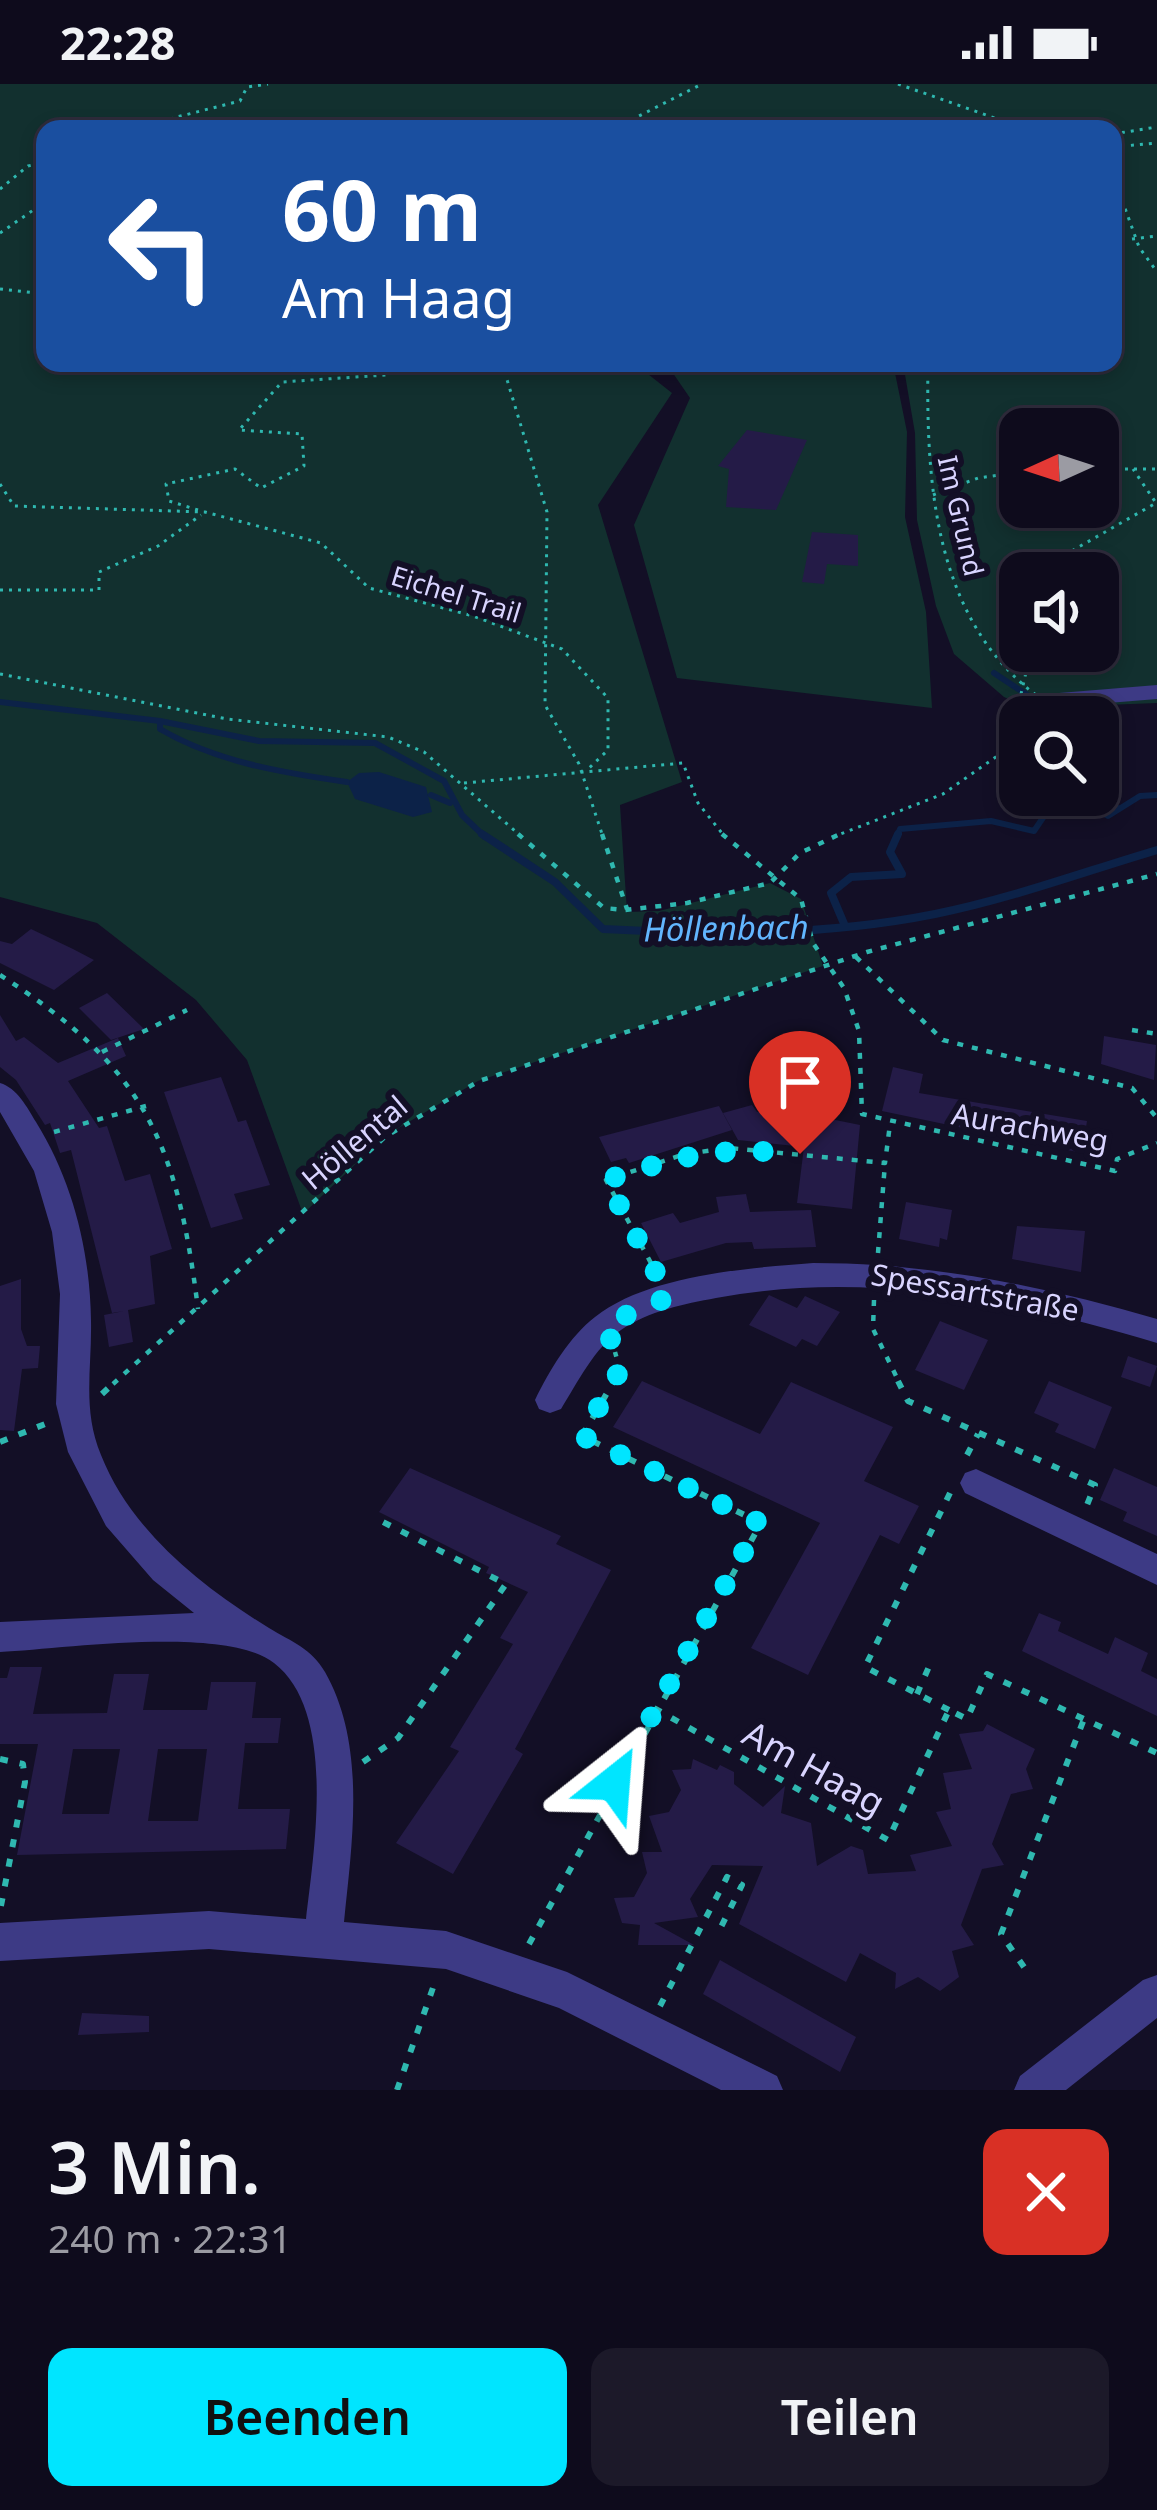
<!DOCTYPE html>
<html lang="de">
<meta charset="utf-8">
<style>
body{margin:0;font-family:"Noto Sans",sans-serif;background:#1c1929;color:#f1f3f6;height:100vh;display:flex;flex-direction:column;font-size:45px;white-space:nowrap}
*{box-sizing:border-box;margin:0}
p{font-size:39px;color:#9b9ba3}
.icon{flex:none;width:66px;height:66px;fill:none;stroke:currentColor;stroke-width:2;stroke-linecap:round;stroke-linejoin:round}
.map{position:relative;height:2006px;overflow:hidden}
.details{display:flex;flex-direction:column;background:#0e0b1c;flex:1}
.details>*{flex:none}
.top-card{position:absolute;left:36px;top:36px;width:1086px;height:252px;border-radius:24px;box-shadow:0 6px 18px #0003,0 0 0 3px #2e2b3b;background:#1a4fa0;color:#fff;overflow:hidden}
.needle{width:78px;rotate:267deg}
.controls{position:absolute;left:999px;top:324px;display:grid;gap:24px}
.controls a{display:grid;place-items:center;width:120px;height:120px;border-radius:24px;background:#0e0b1c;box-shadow:0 6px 18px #0003,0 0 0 3px #2e2b3b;font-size:60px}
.pin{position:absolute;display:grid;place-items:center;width:102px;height:102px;color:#fff;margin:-123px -51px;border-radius:50% 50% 50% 0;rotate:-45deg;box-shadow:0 0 12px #0007}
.pin .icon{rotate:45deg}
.me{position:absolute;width:132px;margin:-66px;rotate:28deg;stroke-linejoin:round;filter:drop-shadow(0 0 9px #0008)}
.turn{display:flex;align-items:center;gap:42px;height:252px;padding:0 48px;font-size:54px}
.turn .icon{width:156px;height:156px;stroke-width:2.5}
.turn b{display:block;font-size:84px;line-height:102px}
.round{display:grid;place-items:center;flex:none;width:126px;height:126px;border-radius:24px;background:#1c1929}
.head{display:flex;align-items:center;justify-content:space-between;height:204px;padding:0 48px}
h1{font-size:72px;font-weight:600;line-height:90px}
.button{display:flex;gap:24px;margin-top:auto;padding:24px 48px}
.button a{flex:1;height:138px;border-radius:24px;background:#00e5ff;color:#111;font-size:48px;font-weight:600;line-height:138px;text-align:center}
.button a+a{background:#1c1929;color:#f1f3f6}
.status{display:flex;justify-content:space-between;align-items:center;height:84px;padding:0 60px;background:#0e0b1c;direction:ltr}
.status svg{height:33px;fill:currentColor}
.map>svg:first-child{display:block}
.green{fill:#12302f;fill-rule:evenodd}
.water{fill:#0c2248}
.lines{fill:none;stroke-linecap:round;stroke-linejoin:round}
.stream-far1{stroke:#0c2248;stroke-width:6}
.stream{stroke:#0c2248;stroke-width:8}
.building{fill:#241b47;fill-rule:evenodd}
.path-far2{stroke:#2fb8b0;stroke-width:3;stroke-dasharray:3 6;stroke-linecap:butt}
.path-far1{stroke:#2fb8b0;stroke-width:4.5;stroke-dasharray:6 9;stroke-linecap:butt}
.path{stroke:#2fb8b0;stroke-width:6;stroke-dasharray:8 12;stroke-linecap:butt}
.street{fill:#3d3a85;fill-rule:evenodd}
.route{stroke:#00e5ff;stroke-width:21;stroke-dasharray:0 37.8}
.labels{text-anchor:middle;stroke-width:12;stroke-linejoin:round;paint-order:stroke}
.far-street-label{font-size:27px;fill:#d9d4ff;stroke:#130f26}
.street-label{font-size:30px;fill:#d9d4ff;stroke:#130f26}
.water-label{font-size:33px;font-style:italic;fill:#62b6ff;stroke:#130f26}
.near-street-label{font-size:36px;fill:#d9d4ff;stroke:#130f26}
</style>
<div class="status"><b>22:28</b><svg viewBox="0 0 49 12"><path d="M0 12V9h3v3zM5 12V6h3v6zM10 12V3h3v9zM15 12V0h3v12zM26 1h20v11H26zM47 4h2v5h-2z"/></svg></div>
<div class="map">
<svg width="1157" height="2006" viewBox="0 0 1157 2006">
<rect width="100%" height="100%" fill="#130f26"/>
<path class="green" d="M0,0H1157V619L1028,624L1004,613L954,570L936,522L917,436L915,349L903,279H1113V45H45V279H634L672,309L598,421L682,698L620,721L627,828L659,827L770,799L801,815L823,882L478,997L385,1052L303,1130L247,976L196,916L97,839L0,813ZM1020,345H1098V423H1020ZM1020,489H1098V567H1020Z
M666,279H893L907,348L905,433L926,528L932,624L677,594L634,441L690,314Z"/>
<path class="water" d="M379,688L426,703L432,728L413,733L355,715L347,698L359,689Z"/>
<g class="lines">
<path class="stream-far1" d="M994,589L1044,622
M0,618L160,637L259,657L375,659L444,697L462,731L485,753
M160,637V645C216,678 284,689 347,698
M1098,669V685
M431,711L450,719
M1091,711L1119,725
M897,753L900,745L991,737L1034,747L1057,713L1082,717L1108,732L1140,712L1157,711"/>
<path class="stream" d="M482,750L555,798L603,845C714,851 825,852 935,830C1010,815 1083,788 1157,766
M845,842L831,809L851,793L902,790L890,768L898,750"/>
</g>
<path class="building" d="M747,346L807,356L776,426L726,423L729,385L718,382Z
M812,448L858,451V482L827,480L824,500L802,498Z
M31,845L73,865L94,876L54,906L0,879V857L12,860Z
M107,909L144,945L111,956L79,924Z
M0,931L16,957L24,953L58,979L118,954L126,972L68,997L99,1044L107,1042L125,1097L150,1090L172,1165L150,1172L155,1220L128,1226L133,1258L109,1263L104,1231L124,1227L112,1229L71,1066L60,1069L50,1039L45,1041L16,996L0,983Z
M1104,952L1156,961L1154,996L1101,980Z
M893,983L923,990L919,1009L1087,1037L1082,1069L882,1027Z
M221,993L238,1038L246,1036L270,1101L234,1110L243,1135L211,1144L164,1008Z
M752,1021L757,1028H796L860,1041L852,1125L797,1119L804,1063L738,1056L723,1029Z
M719,1022L732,1046L629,1079L626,1074L611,1078L599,1053Z
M746,1110L750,1128L811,1126L816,1163L754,1165L752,1158L726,1159L661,1178L641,1139L673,1129L680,1139L719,1128L716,1113Z
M906,1118L952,1126L947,1156L940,1154L939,1163L899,1155Z
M1017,1142L1085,1147L1081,1188L1012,1175Z
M21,1195V1245L27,1262H40L38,1284L22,1285L14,1347L0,1346V1202Z
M769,1211L797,1224L805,1212L840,1228L817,1262L802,1255L796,1263L749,1241Z
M940,1237L988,1256L964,1306L915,1286Z
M1128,1272L1157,1282L1150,1303L1121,1293Z
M642,1297L760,1350L791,1298L893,1343L864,1397L919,1422L899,1460L880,1451L808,1591L751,1564L820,1439L613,1343Z
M1049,1297L1112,1323L1095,1365L1055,1348L1059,1340L1034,1329Z
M410,1384L561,1452L556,1460L611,1486L515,1665L523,1670L453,1790L396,1759L459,1667L450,1663L513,1560L500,1554L528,1508L486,1489L489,1483L379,1428Z
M1114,1384L1157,1403V1452L1123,1437L1127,1428L1100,1416Z
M1039,1529L1061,1538L1058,1547L1108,1570L1115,1553L1148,1569L1141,1587L1157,1595V1632L1022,1567Z
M10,1583H42L33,1630L107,1629L114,1590H149L143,1626H207L211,1598H256L252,1634H281L278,1659H245L238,1725H290L286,1765L17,1771L38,1660H0V1594H7ZM73,1665H120L109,1730H62ZM158,1665H207L198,1737H148Z
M987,1640L1035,1665L1026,1685L1033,1705L1011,1710L992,1760L1004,1781L982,1785L961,1841L974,1861L952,1867L959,1893L940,1907L918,1893L895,1905L896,1889L860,1869L846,1898L739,1840L763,1782L712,1781L690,1815L698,1833L654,1839L694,1861H638L640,1841L622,1839L614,1814L634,1813L647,1789L642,1768H662L649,1732L669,1728L681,1706L672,1686L691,1685L693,1675L717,1686L720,1681L734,1688V1700L763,1723L785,1702L781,1729L811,1739L817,1782L851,1762L863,1766L868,1790L916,1787L910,1771L952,1762L936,1728L951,1725L943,1689L972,1685L959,1650L983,1647Z
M720,1876L856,1953L840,1988L703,1910Z
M82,1929L149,1932V1948L78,1951Z"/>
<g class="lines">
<path class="path-far2" d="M898,0L1026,45
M155,45L173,34L240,17L247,3L268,0
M628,45L633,35L702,0
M1113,50L1157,43
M1113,63L1157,59
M1113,91L1139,163L1157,188
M0,105L28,82L45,78
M0,149L45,118
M1132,155L1157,152
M0,205L45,210
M502,279L547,428L545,621L579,680L603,753
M928,279C926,398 934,534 1036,611
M1098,385H1157
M0,400L14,422L205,428L321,459L369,504L473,532L562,565L608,614V666L586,687
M933,411L978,394L1020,388
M198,426L169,417L166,400L235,385L261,404L304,382L302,350L239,346L282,298L386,291L416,279
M1033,489L1156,419L1133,385
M1020,494L1008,498L1010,531L1020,543
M0,506H99V488L158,462L201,431
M0,590L227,635L388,653L424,668L522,753
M1021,610L1031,567
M464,699L683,679L698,719L725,753
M833,753L943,710L1020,656"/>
<path class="path-far1" d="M518,750L604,824L625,826L687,819L770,799L800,769L840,750
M602,750L627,825
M722,750L801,815L813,859L844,904L859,947L862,1030L1115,1087L1117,1075L1157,1059
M856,873L943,956L1132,1004L1157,1034
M0,891C145,984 177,1057 198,1225
M1132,946L1157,950
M102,968L187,926
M54,1048L146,1022
M878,1169L885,1079
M658,1192L606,1096L685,1070L729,1064L885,1079L890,1040
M874,1216L873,1245L900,1300
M113,1300L385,1053L479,997L867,868L1157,790
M612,1300L620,1286L615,1268"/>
<path class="path" d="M898,1297L908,1317L1095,1401L1087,1421
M102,1310L116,1297
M0,1358L45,1340
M967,1371L978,1350
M917,1610L931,1578
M654,1624L888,1756L949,1626L967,1635L987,1590L1157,1669
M949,1626L865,1583L950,1409
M0,1675L23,1680L25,1698L0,1827
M363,1678L398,1654L506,1500L381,1437
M529,1860L761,1439L582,1352L614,1297
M1024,1883L1001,1850L1084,1635
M660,1922L727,1793L742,1801L719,1847
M397,2006L435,1898"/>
<path class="street" d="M1157,601V615L1059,623L1048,616L1059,609Z
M0,999C17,1004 27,1023 36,1038C73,1098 90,1167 91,1237C92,1285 82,1325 101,1371C131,1447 202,1503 269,1544C292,1558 311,1564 325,1588C367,1662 352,1758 344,1838L446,1847L567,1888L777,1992L783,2006H721L559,1924L446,1885L209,1865L0,1877V1839L209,1827L306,1835C314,1766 337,1627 274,1579C225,1541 63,1565 0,1568V1538L194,1529L153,1496L106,1442L68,1368L56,1320L60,1210L52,1148L34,1087L0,1028Z
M813,1179C932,1179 1043,1202 1157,1235V1259C1013,1216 867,1186 716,1214C684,1220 649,1227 621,1246C594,1264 578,1298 561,1325L550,1329L539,1325L535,1316C549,1287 570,1252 595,1233C648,1191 748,1184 813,1179Z
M976,1385L1157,1470V1501L965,1409L960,1399L965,1389Z
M1157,1891V1934L1066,2006H1014L1020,1992L1143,1896Z"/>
</g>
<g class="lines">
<path class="route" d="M614,1699L760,1439L582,1352L620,1286L606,1240L669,1213L606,1096C684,1071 717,1062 800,1070"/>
</g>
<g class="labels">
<g class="far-street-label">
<text transform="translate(960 432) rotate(77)" y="9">Im Grund</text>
<text transform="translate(456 511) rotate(17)" y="9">Eichel Trail</text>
</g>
<g class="street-label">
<text transform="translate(1030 1044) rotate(10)" y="10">Aurachweg</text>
<text transform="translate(355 1059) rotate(-40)" y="10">Höllental</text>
<text transform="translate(975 1209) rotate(10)" y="10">Spessartstraße</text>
</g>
<g class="water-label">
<text transform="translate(726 844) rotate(-1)" y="12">Höllenbach</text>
</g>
<g class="near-street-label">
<text transform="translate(814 1684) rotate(29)" y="13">Am Haag</text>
</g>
</g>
</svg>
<div class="controls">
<a><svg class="needle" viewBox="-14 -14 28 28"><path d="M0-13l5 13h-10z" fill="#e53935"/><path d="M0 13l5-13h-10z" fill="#9b9ba3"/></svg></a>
<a><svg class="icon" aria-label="sound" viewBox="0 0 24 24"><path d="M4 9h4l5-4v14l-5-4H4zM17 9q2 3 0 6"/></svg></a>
<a><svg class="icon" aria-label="search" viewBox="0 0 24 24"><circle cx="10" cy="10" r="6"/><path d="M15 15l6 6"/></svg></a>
</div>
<div class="pin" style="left:800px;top:1070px;background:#d93025"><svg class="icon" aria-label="arrive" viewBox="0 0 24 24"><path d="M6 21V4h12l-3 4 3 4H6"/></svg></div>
<svg class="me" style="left:614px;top:1699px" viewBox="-20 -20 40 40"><path d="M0-17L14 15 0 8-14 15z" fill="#00e5ff" stroke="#fff" stroke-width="4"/></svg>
<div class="top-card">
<div class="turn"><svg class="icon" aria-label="left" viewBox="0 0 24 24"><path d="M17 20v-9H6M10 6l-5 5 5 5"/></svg><div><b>60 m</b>Am Haag</div></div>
</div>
</div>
<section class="details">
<div class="head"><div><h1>3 Min.</h1><p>240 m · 22:31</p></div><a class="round" style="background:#d93025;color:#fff"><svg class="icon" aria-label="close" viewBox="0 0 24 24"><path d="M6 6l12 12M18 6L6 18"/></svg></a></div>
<div class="button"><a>Beenden</a><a>Teilen</a></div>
</section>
